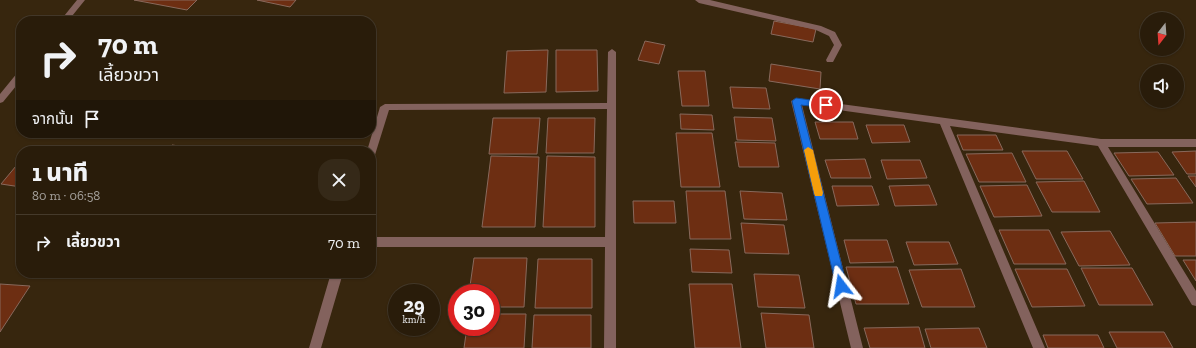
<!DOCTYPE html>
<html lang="th">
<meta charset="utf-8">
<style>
body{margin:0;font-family:"Zilla Slab","Noto Sans Thai",serif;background:#352918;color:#f1f3f6;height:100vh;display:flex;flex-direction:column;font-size:15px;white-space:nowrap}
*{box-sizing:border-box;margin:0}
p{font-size:13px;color:#a5a19c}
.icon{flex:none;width:22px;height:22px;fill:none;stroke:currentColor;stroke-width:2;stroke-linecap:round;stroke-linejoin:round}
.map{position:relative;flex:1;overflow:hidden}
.details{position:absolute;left:16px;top:146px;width:360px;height:132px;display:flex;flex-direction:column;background:#291c0a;border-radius:16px;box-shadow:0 1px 3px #0004,0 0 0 1px #453a2b}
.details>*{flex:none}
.guide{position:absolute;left:16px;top:16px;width:360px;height:122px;border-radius:16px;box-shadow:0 1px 3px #0004,0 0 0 1px #453a2b;background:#291c0a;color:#f1f3f6;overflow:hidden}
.needle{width:26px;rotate:197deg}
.tools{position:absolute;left:1140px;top:12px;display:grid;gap:8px}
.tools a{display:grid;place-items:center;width:44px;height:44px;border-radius:50%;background:#291c0a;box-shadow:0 1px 3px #0004,0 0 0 1px #453a2b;font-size:20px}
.speed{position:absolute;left:388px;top:284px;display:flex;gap:8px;font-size:20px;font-weight:700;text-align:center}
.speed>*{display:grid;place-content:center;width:52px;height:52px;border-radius:50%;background:#291c0a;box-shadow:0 1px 3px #0004,0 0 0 1px #453a2b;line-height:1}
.speed small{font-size:10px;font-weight:400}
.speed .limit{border:6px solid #d22;background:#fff;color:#111}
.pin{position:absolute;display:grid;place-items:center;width:34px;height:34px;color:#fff;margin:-17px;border:2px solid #fff;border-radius:50%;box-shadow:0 1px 4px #0007}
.me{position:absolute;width:44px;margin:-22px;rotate:346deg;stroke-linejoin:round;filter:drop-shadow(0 0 3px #0008)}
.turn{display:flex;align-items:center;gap:14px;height:84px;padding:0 16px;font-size:18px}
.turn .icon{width:52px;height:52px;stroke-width:2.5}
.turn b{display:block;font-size:28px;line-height:34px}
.then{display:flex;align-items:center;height:38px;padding:0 16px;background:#0003;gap:8px;font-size:15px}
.round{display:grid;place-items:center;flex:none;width:42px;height:42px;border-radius:16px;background:#352918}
.head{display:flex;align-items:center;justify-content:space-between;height:68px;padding:0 16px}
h1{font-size:24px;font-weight:800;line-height:30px}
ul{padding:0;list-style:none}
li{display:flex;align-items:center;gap:12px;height:56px;padding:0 16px;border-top:1px solid #453a2b}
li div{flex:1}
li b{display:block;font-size:15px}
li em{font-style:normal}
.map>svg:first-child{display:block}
.building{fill:#6d2e12;stroke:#88695c}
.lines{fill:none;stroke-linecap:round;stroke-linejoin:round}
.minor{fill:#83625d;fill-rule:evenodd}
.route{fill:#1a73e8;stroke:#114b97}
.slow{fill:#f59e0b}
</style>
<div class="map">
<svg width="1196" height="348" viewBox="0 0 1196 348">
<rect width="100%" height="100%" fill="#37260e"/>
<path class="building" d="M134,0H197L187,10Z
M257,0H296L290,7Z
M774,21L816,29L813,42L771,34Z
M645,41L665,45L659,64L638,60Z
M548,50L546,92L504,93L507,51Z
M556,50H597L598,91L556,92Z
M771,64L821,72L820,89L769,81Z
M678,71H705L709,106H682Z
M730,87L766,88L770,109L733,108Z
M680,114L712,115L714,130L681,129Z
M734,117L772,118L776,141L737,140Z
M493,118H540L537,154H489Z
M548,118H595L594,153H546Z
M815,122H853L858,139H820Z
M866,125H904L910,142L872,143Z
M676,133H712L720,187H681Z
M957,135H996L1003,150H963Z
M735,142L775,143L779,167H739Z
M172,145L215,151H167Z
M1022,151H1067L1083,179H1036Z
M1196,151V174H1187L1172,152Z
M1158,152L1174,175L1129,176L1114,153Z
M1012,153L1026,182H979L966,154Z
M491,156L539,157L535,227H482Z
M547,156L595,157V227H543Z
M865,159L871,178H831L825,160Z
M21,160V187L1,184Z
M881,160H920L927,178L887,179Z
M1188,176H1196V187Z
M1176,178L1193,203L1147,204L1131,179Z
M1084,181L1100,212H1052L1036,182Z
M929,185L937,205L895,206L889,186Z
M1027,185L1042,216L994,217L980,186Z
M832,186H872L879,205L837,206Z
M686,191H725L731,239H690Z
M740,191L782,193L787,220L744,219Z
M633,201H674L676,223H634Z
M1196,222V256H1175L1155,223Z
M741,223L784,225L789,254L745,253Z
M999,230H1049L1066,264H1014Z
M1110,231L1130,265L1079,266L1061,232Z
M844,240H887L894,262L850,263Z
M906,242H949L958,264L914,265Z
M690,249L729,250L732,273L692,272Z
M474,258H527L524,307H491V293H469Z
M538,259H592V308H535Z
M1183,260H1196V281Z
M846,267H897L909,304H856Z
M1081,268H1132L1153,305H1099Z
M961,269L975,307H922L909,270Z
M1015,269H1067L1085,306L1032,307Z
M754,274L799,275L805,308L758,307Z
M0,284L30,286L0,332Z
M689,284H732L741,348H695Z
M761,313L809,315L814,348H766Z
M491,314H526L524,348H464L467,327H491Z
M534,315H591V348H532Z
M919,327L925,348H870L864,328Z
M979,328L987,348H931L925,329Z
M1109,332H1164L1173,348H1117Z
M1043,335H1098L1104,348H1048Z"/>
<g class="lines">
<path class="minor" d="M77,0H85L68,21H60Z
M695,0H710L821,26L835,32L842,45L833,62H827L826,60L834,45L829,36L816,30L699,3Z
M612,49L616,52V348H604L605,247H371V237H605L607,109L389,110L374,158L371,159V151H367L380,107L385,104L607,103L608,52Z
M21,71V80L3,102L0,103V94L18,72Z
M796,98L1101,139H1196V147H1108L1196,291V306L1192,305L1098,146L950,126L1045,348H1033L940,124L802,105L863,348H851L791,101Z
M331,273H343L321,348H309Z"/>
</g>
<path class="route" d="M796,98L826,102L830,105L826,108L801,105L847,286L845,289L841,291L838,289L836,286L792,101Z"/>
<path class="slow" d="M808,147L813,150L823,193L822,196H815L814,193L804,150Z"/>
</svg>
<div class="tools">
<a><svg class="needle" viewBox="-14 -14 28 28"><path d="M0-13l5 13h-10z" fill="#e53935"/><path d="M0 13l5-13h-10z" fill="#a5a19c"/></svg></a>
<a><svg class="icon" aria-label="sound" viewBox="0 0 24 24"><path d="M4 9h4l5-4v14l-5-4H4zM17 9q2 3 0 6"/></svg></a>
</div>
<div class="speed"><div>29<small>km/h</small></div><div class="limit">30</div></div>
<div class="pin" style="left:826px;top:105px;background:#d93025"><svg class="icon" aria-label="arrive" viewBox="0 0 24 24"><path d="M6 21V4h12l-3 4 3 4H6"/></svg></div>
<svg class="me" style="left:841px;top:286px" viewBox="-20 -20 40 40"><path d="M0-17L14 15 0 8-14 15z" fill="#1a73e8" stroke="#fff" stroke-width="4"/></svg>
<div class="guide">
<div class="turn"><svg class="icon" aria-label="right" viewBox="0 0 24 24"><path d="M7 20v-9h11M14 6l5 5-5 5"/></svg><div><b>70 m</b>เลี้ยวขวา</div></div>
<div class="then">จากนั้น<svg class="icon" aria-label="arrive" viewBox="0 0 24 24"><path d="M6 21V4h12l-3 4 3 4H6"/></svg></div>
</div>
<section class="details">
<div class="head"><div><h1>1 นาที</h1><p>80 m · 06:58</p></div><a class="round"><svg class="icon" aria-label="close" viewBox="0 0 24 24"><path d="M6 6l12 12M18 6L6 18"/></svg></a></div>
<ul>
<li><svg class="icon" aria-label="right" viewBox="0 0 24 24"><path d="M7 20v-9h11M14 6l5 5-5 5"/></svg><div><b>เลี้ยวขวา</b></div><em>70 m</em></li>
</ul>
</section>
</div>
